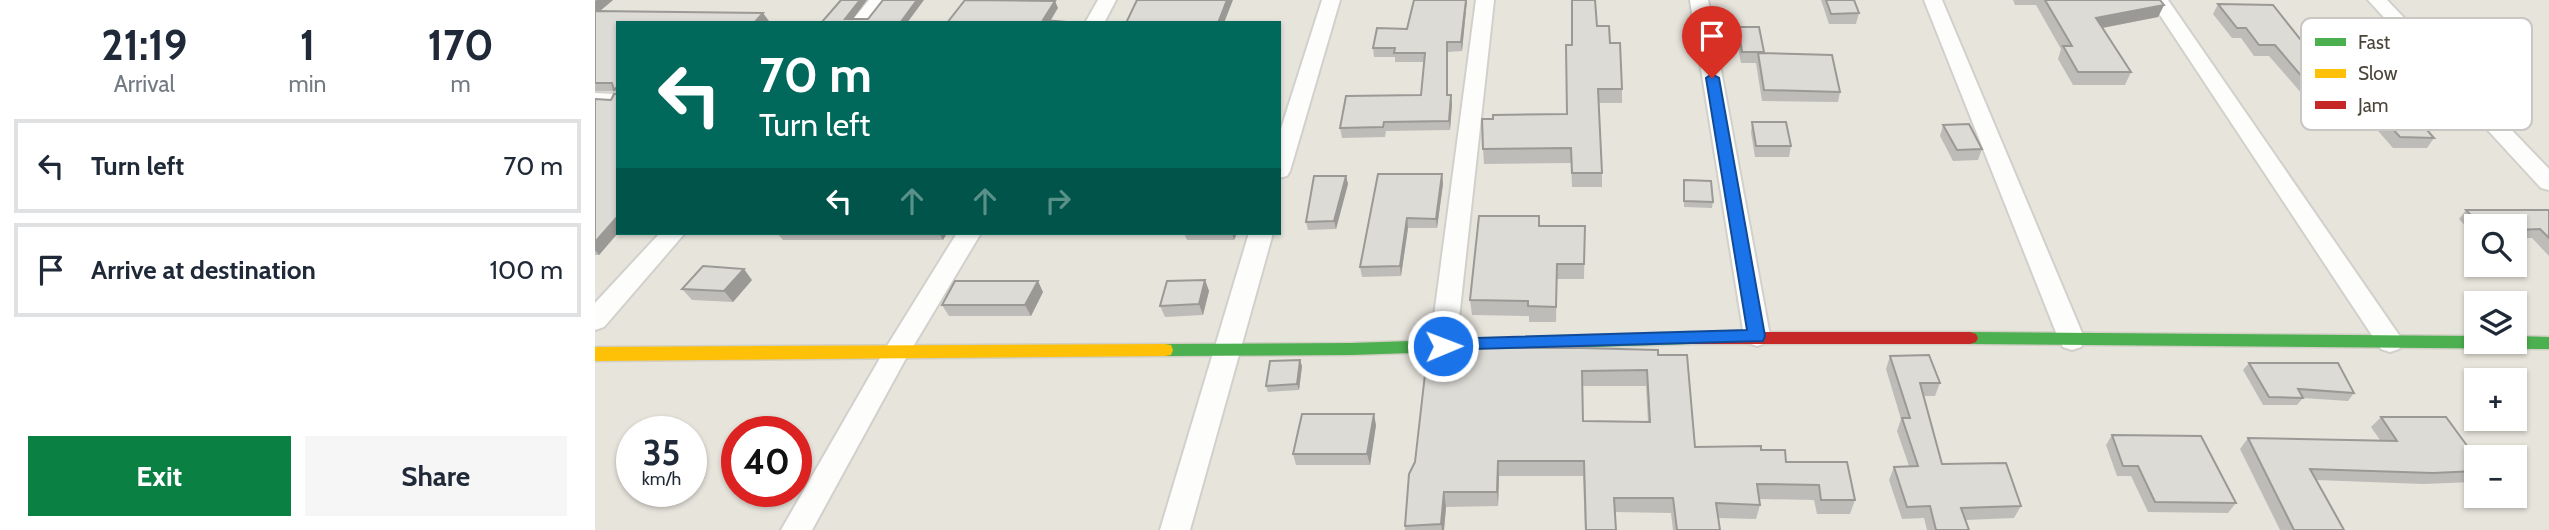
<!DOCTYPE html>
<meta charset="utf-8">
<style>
body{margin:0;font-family:Cabin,sans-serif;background:#f6f6f7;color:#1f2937;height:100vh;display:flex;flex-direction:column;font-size:26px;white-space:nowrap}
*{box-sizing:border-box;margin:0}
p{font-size:23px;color:#747a83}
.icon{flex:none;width:38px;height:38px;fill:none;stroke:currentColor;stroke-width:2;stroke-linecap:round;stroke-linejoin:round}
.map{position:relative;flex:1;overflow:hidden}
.side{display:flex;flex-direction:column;background:#fff;width:595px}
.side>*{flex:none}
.banner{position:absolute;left:21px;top:21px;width:665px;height:214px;border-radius:0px;box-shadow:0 2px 5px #0004;background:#00695c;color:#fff;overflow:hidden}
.buttons{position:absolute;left:1869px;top:214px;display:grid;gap:14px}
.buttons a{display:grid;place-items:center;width:63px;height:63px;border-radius:0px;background:#fff;box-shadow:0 2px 5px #0004;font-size:35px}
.speed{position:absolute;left:21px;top:416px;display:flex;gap:14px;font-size:35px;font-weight:700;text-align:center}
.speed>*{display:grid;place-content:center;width:91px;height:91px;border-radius:50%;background:#fff;box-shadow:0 2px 5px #0004;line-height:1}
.speed small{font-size:18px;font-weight:400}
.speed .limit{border:10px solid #d22;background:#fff;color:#111}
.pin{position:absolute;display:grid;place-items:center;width:60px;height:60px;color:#fff;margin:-72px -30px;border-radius:50% 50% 50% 0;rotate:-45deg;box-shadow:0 0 7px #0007}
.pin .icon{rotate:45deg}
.me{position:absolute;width:77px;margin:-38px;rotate:89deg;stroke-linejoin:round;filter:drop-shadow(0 0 5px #0008)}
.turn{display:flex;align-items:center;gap:24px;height:147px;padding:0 28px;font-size:32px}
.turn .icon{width:91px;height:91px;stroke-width:2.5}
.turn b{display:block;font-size:49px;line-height:60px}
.lanes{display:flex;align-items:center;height:66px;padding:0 28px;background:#0003;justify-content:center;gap:35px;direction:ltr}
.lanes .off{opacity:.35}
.eta{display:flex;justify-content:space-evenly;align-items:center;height:119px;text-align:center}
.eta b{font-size:42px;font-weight:800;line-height:49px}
.primary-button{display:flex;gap:14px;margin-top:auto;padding:14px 28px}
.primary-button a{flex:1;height:80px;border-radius:0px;background:#0b8043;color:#fff;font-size:28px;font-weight:800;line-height:80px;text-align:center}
.primary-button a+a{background:#f6f6f7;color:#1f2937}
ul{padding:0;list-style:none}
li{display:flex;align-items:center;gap:21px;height:94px;margin:0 14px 10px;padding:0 14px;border:4px solid #e0e1e3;border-radius:0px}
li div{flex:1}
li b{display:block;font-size:26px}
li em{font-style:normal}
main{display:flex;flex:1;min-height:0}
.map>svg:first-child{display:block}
.residential{fill:#e7e4dc;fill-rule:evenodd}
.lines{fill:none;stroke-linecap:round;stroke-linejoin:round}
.street-casing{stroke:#d1d0cb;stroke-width:4}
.fast-casing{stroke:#d2cfc5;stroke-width:3}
.slow-casing{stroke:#d2cfc5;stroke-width:3}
.jam-casing{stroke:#d2cfc5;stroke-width:3}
.street{fill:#fdfdfc;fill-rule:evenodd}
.fast{fill:#4caf50;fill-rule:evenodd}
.slow{fill:#ffc107;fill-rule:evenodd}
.jam{fill:#c62828;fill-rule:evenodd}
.wall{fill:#bebcb8;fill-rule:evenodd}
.shaded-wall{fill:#9b9996}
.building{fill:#dddbd6;stroke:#9b9996;stroke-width:2;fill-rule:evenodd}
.route{fill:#1a73e8;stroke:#114b97;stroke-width:2}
.key{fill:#fff;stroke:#c9c7c4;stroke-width:2}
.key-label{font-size:19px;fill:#4a4439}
</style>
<main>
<section class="side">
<div class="eta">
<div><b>21:19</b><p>Arrival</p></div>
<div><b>1</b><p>min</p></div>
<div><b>170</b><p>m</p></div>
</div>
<ul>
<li><svg class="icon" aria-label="left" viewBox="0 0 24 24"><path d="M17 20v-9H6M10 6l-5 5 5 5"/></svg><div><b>Turn left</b></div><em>70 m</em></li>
<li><svg class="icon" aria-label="arrive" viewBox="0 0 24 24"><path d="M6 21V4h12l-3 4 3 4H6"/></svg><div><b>Arrive at destination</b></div><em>100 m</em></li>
</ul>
<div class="primary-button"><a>Exit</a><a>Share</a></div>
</section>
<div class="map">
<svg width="1954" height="530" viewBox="0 0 1954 530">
<rect width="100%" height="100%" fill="#f3f2ee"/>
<path class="residential" d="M0,0H1954V530H0ZM23,23H684V233H23ZM1881,226H1920V264H1881ZM1881,303H1920V341H1881ZM1881,380H1920V418H1881ZM37,432H96V492H37ZM142,432H201V492H142ZM1881,457H1920V495H1881Z"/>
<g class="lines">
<g class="street-casing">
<path id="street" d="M274,0H293L274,23H255Z
M503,0H521L509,23H490Z
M727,0H745L695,171L692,176L684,178V135Z
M881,0H899L861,346L857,353L848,356L839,353L835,346Z
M1095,0H1113L1175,336L1171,343L1162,346L1153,343L1149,336Z
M1329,0H1347L1490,340L1486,347L1477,350L1468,347L1464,340Z
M1555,0H1573L1804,335L1808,342L1804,349L1795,352L1786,349Z
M1773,0H1792L1954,169V190L1946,188Z
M0,93L23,94V106L0,105Z
M65,233H90L9,327L0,330V303Z
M362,233H386L310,360L217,530H186L292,346Z
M654,233H678L595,530H565Z"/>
</g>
<g class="fast-casing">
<path id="fast" d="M1094,332L1100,334L1102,338L1100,342L1094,344L756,355L570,356L564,355L562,350L564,345L570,344L756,343Z
M1375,332L1881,336V341H1920V336L1954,337V349L1375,344L1369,342L1367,338L1369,334Z"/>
</g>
<g class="slow-casing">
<path id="slow" d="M570,344L576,345L578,350L576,355L570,356L0,361V347Z"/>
</g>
<g class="jam-casing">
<path id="jam" d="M1094,332H1375L1381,334L1383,338L1381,342L1375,344H1094L1088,342L1086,338L1088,334Z"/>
</g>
<use href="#street" class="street"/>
<use href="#fast" class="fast"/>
<use href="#slow" class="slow"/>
<use href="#jam" class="jam"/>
</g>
<path class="wall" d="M0,0H18L5,11L174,21L172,23H23V233L4,255H0V99L16,100L22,94L20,91H0Z
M819,0H872L867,51L853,52V95L857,104L855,130L791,131L790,137L747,138L745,128L826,95L829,62H800V57H779L778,48L812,29Z
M1226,0H1259L1264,13L1261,24H1234Z
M1418,0H1565L1569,5L1563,17L1508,28L1536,72L1530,85H1478L1463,59L1466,49L1441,5H1420Z
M1623,4L1725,64L1797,83L1794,87L1839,138L1832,148H1798L1770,116H1757L1737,94L1708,95L1674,56H1659L1646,38H1637L1618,14Z
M1002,26L1015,43L1027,89V103H1004L1007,173V187H977L976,163L889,164L888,149L898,119L972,114Z
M1143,27L1169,53L1245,92L1243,102L1167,101L1161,63H1146L1141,38Z
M1157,122L1196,146L1194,157H1160L1156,133Z
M1348,125L1387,149L1383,160L1358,161L1345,136Z
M847,174L848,184L842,228H813L806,276L767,277L765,267Z
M751,176L753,184L741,229L713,230L711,222Z
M1089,180L1118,202L1117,208L1089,207Z
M1871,210H1954V256L1937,238H1920V226H1881V238L1864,219Z
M944,226H990L989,279H962L961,322H934V316L877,315L875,300Z
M182,233H352L348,240H188Z
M589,233H642L639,240H592Z
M157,280L138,302L97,300L87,289Z
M610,280L614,291L608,315L570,317L565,306Z
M448,292L436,316H354L347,305Z
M833,348L1063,355L1100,447L1166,450L1191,462L1260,500L1255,514H1222L1219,500L1164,499L1165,505L1161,519L1123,518L1125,530H1078L1076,513L1020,512L1021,530H990L988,476H904L903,506L851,507L849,530H810V526L820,462ZM987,386H1051L1053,422L988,421Z
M1295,356L1345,383L1340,396H1329L1347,464L1426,506L1419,518L1370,520L1374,530H1332L1329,518L1307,519L1294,480L1299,467L1314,466L1302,431L1306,419L1291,369Z
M1654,363L1759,393L1753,401L1708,398L1702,405H1668L1648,370Z
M707,366L704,390L673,392L671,386Z
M1786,417L1881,458V480L1879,482L1828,484L1721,480L1749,530H1685L1645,449L1653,438L1785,440L1776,427Z
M781,425L775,465H701L698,454Z
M1517,435L1641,503L1633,513L1553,512L1536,476H1522L1511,445Z"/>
<path class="shaded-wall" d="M2,0H18L0,15V1Z
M265,0H272L255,23L250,19Z
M322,0H329L312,23H305Z
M632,0H638L629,23H623Z
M871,0H872L867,51L866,42Z
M460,1L463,8L454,23L448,20Z
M1569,5L1563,17L1496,30L1501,18Z
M168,13L174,21L172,23H159Z
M852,42L853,52V104L852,95Z
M856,95L857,104L855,130L854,121Z
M847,174L848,184L842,228L841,219Z
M751,176L753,184L741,229L739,221Z
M23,216V233L4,255L0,250V242Z
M812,218L813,228L806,276L805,266Z
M344,233H352L348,240Z
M637,233H642L639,240Z
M149,269L157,280L138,302L129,291Z
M610,280L614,291L608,315L604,304Z
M443,281L448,292L436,316L430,305Z
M705,360L707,366L704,390L702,384Z
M779,414L781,425L775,465L772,454Z
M903,461L904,476L903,506L902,492Z
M849,492L851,507L849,530H847L846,524Z"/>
<path class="building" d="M246,0H265L250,19H273L288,0H322L305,23H226Z
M370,0L460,1L448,20L473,22L472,23H352Z
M542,0H632L623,23H531Z
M819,0H871L866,42H852V95H856L854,121L789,122L788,127L745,128L751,96L826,95L830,53H799L800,48H778L782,28L812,29Z
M977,0H1000L1002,26H1014L1015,43H1025L1027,89H1003L1007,173H977L976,148L888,149L887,119H898V115L972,114L971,45H977Z
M1231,0H1259L1264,13L1236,14Z
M1450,0H1565L1569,5L1501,18L1536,72H1483L1468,46H1477Z
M1623,4L1678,5L1725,64L1797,65V83H1791L1839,138L1805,137L1776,105H1764L1744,84L1714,85L1680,45H1664L1651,28H1642Z
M0,11L168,13L159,23H23V86L19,90L17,83H0Z
M1143,27H1164L1169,52H1147Z
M1163,53L1237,55L1245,92L1169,90Z
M19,94H23V216L0,242V99L16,100Z
M1157,122H1191L1196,146H1161Z
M1374,124L1387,149L1362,150L1348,125Z
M783,174H847L841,219L812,218L805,266L765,267Z
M719,176H751L739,221L711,222Z
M1089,180L1116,181L1118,202L1089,201Z
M1871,210H1954V238L1945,229L1920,230V226H1886Z
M884,216H944V226H990L989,264H962L961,307L933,306V301L875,300Z
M108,266L149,269L129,291L87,289Z
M610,280L604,304L565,306L572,281Z
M360,281H443L430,305H347Z
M833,348H987L1063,350V355H1092L1100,447L1166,446V450H1190L1191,462H1252L1260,500H1226L1224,485L1162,484L1165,505L1121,503L1125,530H1082L1078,498H1019L1021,530H991L989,461H903L902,492H849L846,524L810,526L814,474L820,462ZM1052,370L1055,422L988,421L987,371Z
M1334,355L1345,383H1325L1347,464L1411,463L1426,506L1366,508L1374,530H1341L1335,506L1312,507L1299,467L1323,466L1307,418H1315L1295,356Z
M705,360L702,384L671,386L675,361Z
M1654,363H1743L1759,393L1703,389L1708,398L1674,397Z
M707,414H779L772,454H698Z
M1786,417H1851L1881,458V471L1838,473L1715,469L1749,530H1699L1653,438L1802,441Z
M1517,435L1606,436L1641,503L1560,502L1543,466H1528Z"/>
<path class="route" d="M1117,74L1124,78L1170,336L1168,341L842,350L839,346L842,341L848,339L1152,330L1111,78Z"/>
<rect x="1706" y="18" width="231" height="112" rx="10" class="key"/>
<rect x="1720" y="38" width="31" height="8" fill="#4caf50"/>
<rect x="1720" y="69" width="31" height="9" fill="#ffc107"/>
<rect x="1720" y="101" width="31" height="8" fill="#c62828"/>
<g class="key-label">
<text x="1763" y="49">Fast</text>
<text x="1763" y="80">Slow</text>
<text x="1763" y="112">Jam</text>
</g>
</svg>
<div class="buttons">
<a><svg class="icon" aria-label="search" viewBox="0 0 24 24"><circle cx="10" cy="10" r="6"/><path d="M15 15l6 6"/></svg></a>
<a><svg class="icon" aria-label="layers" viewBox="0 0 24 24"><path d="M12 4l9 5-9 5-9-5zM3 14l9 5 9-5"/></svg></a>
<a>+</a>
<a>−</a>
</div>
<div class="speed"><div>35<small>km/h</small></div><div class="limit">40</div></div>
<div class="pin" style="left:1117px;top:78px;background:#d93025"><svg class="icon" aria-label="arrive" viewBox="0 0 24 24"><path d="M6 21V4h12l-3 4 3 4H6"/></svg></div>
<svg class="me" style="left:848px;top:346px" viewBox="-20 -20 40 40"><circle r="17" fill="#1a73e8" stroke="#fff" stroke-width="3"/><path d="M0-11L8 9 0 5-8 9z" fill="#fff"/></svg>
<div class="banner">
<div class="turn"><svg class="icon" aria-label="left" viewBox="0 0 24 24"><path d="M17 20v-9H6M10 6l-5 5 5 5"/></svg><div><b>70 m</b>Turn left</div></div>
<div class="lanes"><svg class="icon" aria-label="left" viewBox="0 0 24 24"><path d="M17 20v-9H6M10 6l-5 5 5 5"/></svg><svg class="icon off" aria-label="ahead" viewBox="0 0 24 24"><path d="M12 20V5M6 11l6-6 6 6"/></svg><svg class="icon off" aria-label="ahead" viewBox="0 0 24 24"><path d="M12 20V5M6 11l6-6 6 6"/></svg><svg class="icon off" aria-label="right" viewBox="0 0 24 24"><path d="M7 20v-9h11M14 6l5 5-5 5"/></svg></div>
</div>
</div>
</main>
